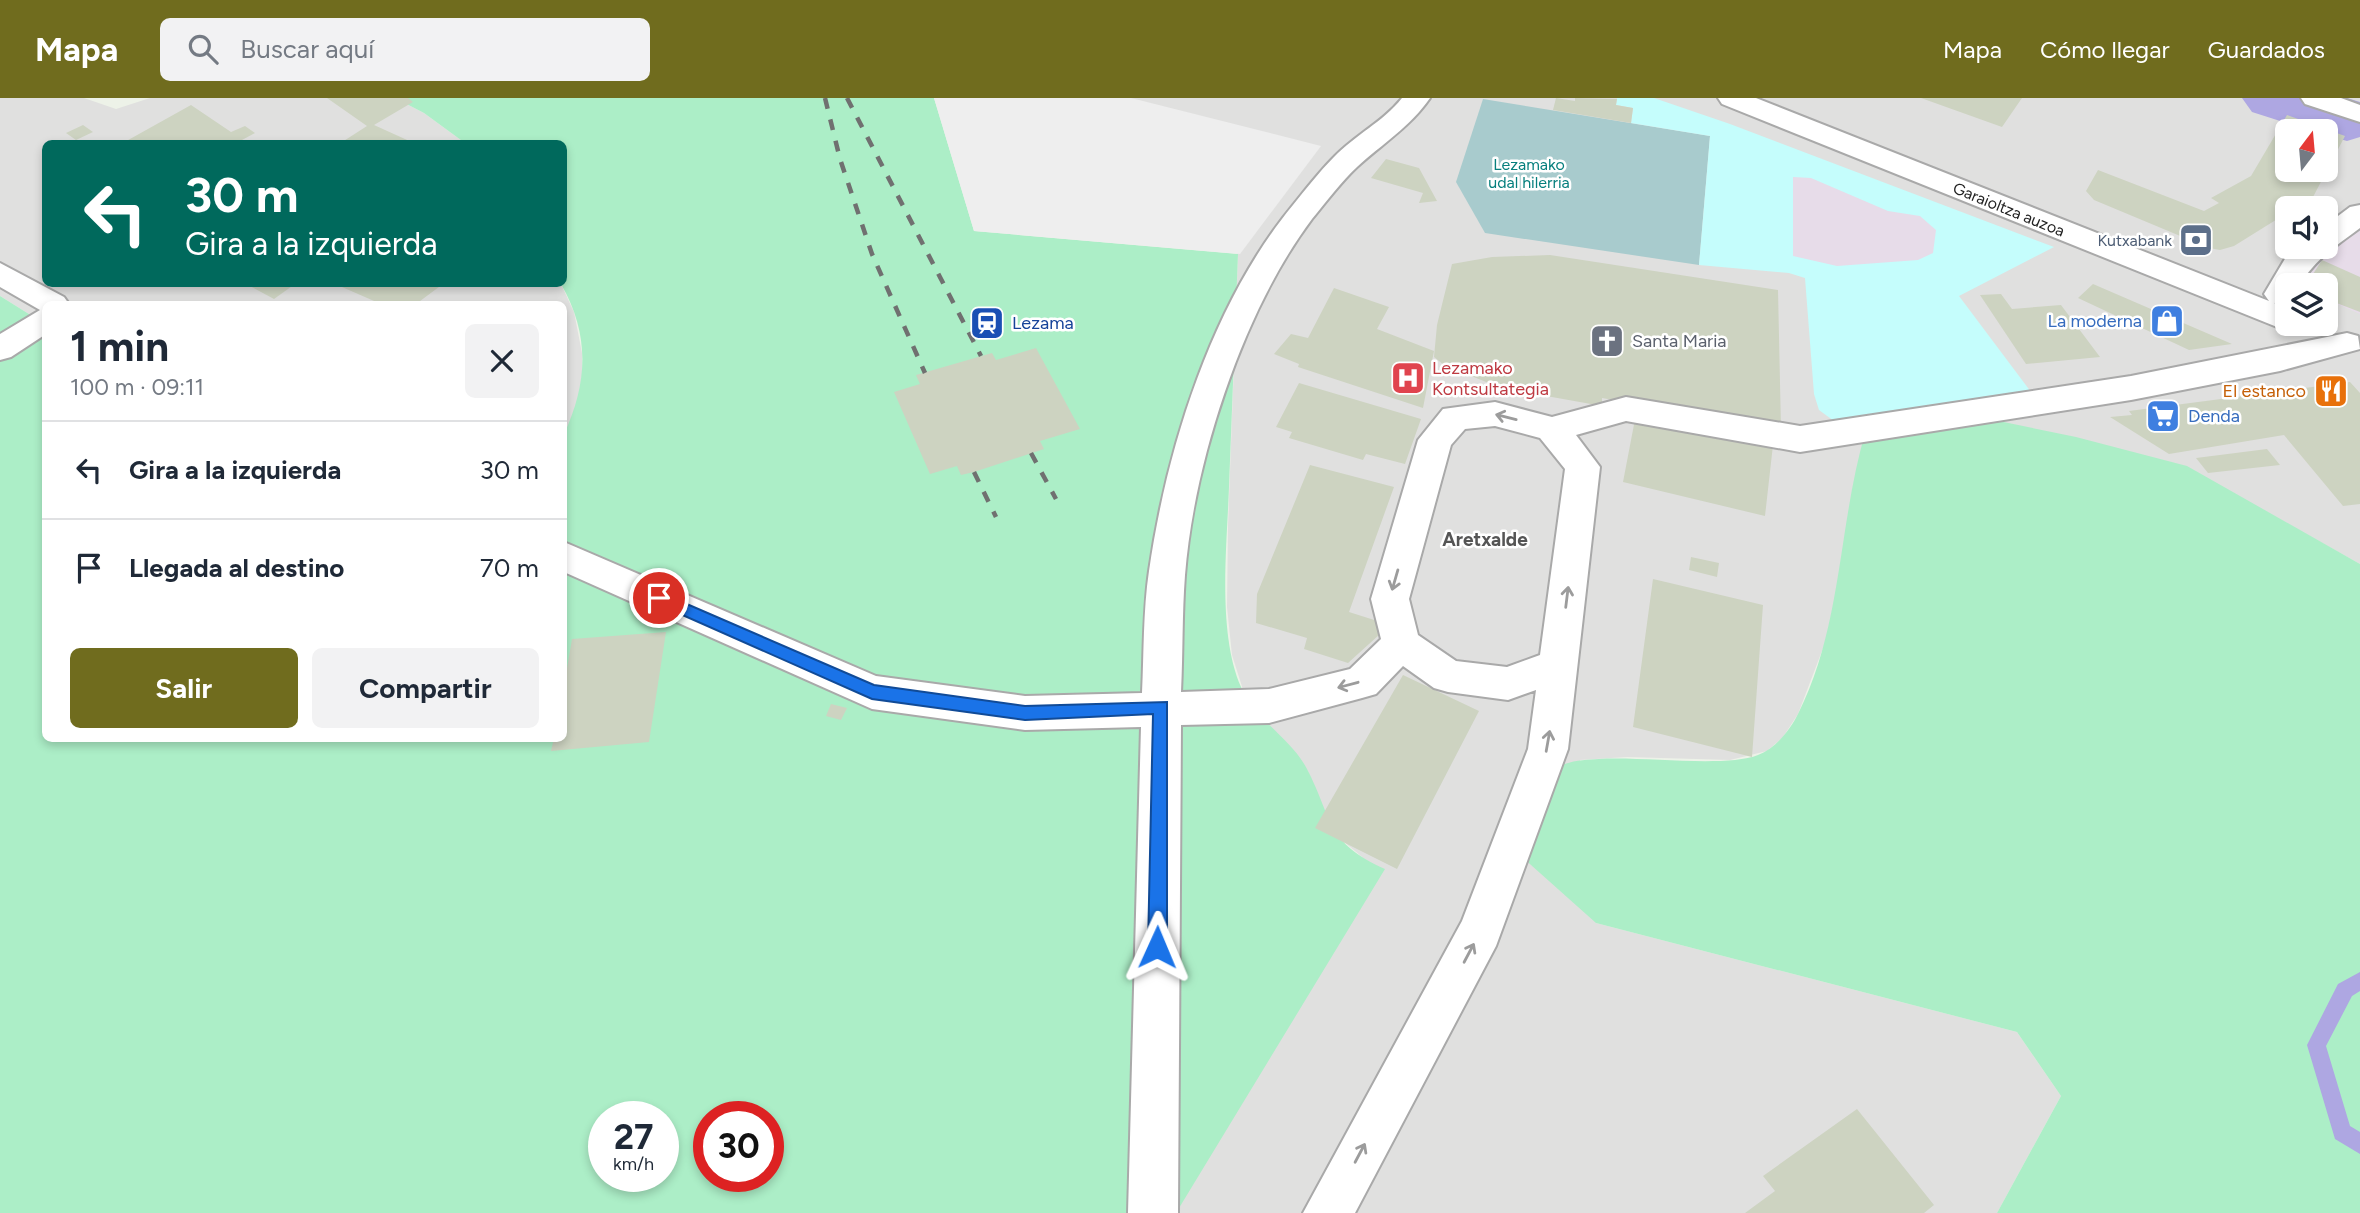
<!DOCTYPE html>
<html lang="es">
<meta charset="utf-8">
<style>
body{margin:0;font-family:Figtree,sans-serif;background:#f2f2f3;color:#1f2937;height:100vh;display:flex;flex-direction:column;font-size:26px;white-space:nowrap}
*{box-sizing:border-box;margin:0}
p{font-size:23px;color:#747a83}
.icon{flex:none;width:38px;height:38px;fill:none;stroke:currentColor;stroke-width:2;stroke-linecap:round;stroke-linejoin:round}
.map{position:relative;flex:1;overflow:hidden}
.drawer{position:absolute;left:42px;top:203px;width:525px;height:441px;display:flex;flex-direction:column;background:#fff;border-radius:10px;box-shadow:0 4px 10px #0003}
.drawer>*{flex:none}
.top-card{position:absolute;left:42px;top:42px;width:525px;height:147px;border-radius:10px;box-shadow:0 4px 10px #0003;background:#00695c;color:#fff;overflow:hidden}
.needle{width:46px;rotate:16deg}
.buttons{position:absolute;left:2275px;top:21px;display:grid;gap:14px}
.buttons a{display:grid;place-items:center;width:63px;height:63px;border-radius:10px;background:#fff;box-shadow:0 4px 10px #0003;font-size:35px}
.speed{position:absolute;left:588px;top:1003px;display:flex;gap:14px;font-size:35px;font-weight:700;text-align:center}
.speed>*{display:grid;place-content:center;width:91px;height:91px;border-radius:50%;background:#fff;box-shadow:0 4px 10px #0003;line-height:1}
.speed small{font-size:18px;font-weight:400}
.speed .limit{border:10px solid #d22;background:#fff;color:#111}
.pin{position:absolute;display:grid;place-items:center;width:60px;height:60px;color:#fff;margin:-30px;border:4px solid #fff;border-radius:50%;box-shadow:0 2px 7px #0007}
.me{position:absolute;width:77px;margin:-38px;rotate:1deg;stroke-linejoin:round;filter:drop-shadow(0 0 5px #0008)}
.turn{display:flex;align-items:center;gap:24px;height:147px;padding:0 28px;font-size:32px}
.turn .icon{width:91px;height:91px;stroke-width:2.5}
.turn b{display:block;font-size:49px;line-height:60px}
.round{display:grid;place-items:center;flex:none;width:74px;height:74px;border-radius:10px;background:#f2f2f3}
.overview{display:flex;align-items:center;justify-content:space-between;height:119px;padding:0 28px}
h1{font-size:42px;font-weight:700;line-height:52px}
.action{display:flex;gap:14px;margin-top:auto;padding:14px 28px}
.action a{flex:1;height:80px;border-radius:10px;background:#706c1e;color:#fff;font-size:28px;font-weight:700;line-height:80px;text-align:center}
.action a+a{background:#f2f2f3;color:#1f2937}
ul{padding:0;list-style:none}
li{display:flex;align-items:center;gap:21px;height:98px;padding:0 28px;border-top:2px solid #e0e1e3}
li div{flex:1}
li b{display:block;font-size:26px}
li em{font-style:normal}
header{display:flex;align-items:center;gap:42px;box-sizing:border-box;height:98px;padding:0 35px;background:#706c1e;color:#fff}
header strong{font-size:33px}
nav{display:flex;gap:38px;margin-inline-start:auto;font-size:24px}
.search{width:490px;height:63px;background:#f2f2f3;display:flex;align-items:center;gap:18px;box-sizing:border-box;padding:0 24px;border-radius:10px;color:#747a83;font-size:26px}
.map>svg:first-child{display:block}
.residential{fill:#e0e0df;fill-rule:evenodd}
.grass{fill:#aceec7;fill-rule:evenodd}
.cemetery{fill:#a8cbcd}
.park{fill:#c5fdfc}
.parking{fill:#eee}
.plaza{fill:#e7dce9}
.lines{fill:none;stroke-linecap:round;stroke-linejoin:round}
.stream{fill:#aea7e2;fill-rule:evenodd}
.river{fill:#aea7e2;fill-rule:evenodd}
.building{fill:#cdd3c1;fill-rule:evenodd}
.minor-casing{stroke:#a9a9a9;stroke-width:4}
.minor{fill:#fff;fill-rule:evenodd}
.rail{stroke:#707070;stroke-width:4.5;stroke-dasharray:11 11;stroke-linecap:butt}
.oneway{stroke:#9c9c9c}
.route{fill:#1a73e8;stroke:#114b97;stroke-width:2}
.labels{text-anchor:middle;stroke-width:5;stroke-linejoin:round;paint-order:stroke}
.far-park-label{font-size:16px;fill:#067f7d;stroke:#fff}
.far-street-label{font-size:16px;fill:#222;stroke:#fff}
.far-service-label{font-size:16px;fill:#4e5e75;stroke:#fff;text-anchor:end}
.shop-label{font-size:18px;fill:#366cbe;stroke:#fff;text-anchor:end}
.transit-label{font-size:18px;fill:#164399;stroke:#fff;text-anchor:start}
.worship-label{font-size:18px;fill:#5b616d;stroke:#fff;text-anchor:start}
.health-label{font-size:18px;fill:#be3a42;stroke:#fff;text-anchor:start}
.food-label{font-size:18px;fill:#c56008;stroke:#fff;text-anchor:end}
.neighbourhood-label{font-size:19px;font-weight:bold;fill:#555;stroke:#fff}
</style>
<header>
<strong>Mapa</strong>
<div class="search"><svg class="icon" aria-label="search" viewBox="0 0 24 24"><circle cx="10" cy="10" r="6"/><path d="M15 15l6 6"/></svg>Buscar aquí</div>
<nav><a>Mapa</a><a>Cómo llegar</a><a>Guardados</a></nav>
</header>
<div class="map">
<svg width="2360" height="1115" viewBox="0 0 2360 1115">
<rect width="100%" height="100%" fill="#edf2e8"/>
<path class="residential" d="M0,0H84L116,11L150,0H395L424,15L465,45L46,46V186H561L574,214L582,255V280L578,306L564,336V206H46L45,226L0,198Z
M934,0H2360V466L2256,408L1843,465L1825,545L1798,616L1783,639L1767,653L1730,662L1627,659L1580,662L1596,825L2017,934L2061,998L1997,1115H1176L1367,763L1338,739L1322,711L1308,673L1245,598L1232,557L1227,509L1228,428L1238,156ZM2287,33H2326V72H2287ZM2287,110H2326V149H2287ZM2287,187H2326V226H2287Z"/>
<path class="grass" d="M395,0H934L974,133L1238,156C1235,233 1232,311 1229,389C1227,448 1217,534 1241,589C1254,621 1291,640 1307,671C1333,721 1325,744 1385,771L1176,1115H0V198L45,226L46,640H564V336C588,285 590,236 561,186H564V46L465,45L424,15ZM604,1018H663V1078H604ZM709,1018H768V1078H709Z
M1955,314L2076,339L2187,368L2360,466V1115H1997L2061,998L2017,934L1596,825L1503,742C1516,726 1545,680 1558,670C1568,662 1587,662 1599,661C1641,658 1725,670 1758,657C1776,650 1790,632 1798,616C1843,527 1838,425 1866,332Z"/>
<path class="cemetery" d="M1483,1L1710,38L1699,167L1485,135L1456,84Z"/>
<path class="park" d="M1617,0H1654L1730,26L2054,149L1959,198L2034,298L1834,323L1819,312L1814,296L1805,180L1789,175L1699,167L1710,38L1631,25L1633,10L1616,7Z"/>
<path class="parking" d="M934,0H1131L1321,48L1240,156L974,133Z"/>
<path class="plaza" d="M1793,79L1811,80L1888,113L1920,118L1936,132L1933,155L1918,162L1837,168L1793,158Z
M2346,126L2360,128V216L2326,201V187H2294L2287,184L2300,161L2316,149H2326V141Z"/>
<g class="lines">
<path class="stream" d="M2360,874V893L2352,898L2326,948L2350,1028L2360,1034V1056L2335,1041L2307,947L2338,886Z"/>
<path class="river" d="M2242,0H2347L2360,4V39L2347,43L2326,37V33H2312L2252,14Z"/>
</g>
<path class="building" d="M327,0H408L413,4L374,27L416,46H339L367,28Z
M1556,0L1575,3V0L1617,1L1616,7L1633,10L1631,25L1553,12Z
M1921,0H2022L2002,29Z
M191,7L231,34L245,28L255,35L242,42L248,46H121Z
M2287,17L2345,38L2313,99L2294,110H2287V115L2234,148L2220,152L2209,150L2094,102L2086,93L2098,72L2204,113L2219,105L2211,100L2251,78ZM2287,33H2326V72H2287Z
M83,27L93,34L76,42L66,35Z
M1386,61L1419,70L1437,103L1419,105L1423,95L1371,80Z
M1550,157L1778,192L1781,331L1602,300V308L1501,290L1444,267L1434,259L1437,227L1452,166L1492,159Z
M2322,162L2360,179V214L2326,201V187H2306Z
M246,186H295L274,201Z
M335,186H443L416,206H381Z
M2093,186L2232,246L2189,252L2078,200Z
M1334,190L1389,209L1377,231L1434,253L1423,310L1298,269L1299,266L1274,256L1291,236L1308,240Z
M2001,196L2012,211L2061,207L2100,259L2026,266L1980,197Z
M1036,250L1080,331L1040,343L1044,351L974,374L961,377L957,368L930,376L894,294L920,286L916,277L992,255L996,262Z
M2350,284L2360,295V406L2343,408L2284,337L2169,356L2110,319L2132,317L2129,313Z
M1299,285L1421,321L1405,366L1366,356L1363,362L1289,340L1292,334L1276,329Z
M1636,316L1773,347L1765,418L1623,384Z
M2267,351L2280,367L2208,375L2196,360Z
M1310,367L1394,389L1349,514L1390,527L1348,565L1304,551L1307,540L1256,525L1257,496Z
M1691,459L1719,465L1717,479L1689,472Z
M1653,481L1763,507L1752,659L1633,629Z
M666,534L649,644L551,653L554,640H564V588L572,541Z
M1403,577L1479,613L1397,771L1315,730Z
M831,606L847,610L841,622L826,618Z
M1857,1011L1934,1107L1924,1115H1745L1775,1093L1763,1078Z"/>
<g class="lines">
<g class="minor-casing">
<path id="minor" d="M1402,0H1430C1410,29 1382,46 1357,69C1341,84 1326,104 1312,121C1243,213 1194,363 1185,477C1182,516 1183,555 1181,594L1269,591L1350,571L1381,541L1371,501L1418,342L1443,311L1495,304L1552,319L1626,299L1800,328L2131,278L2347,235L2358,238L2360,251L2280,273L2131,302L1800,354L1626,323L1576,337L1600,369L1568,651L1496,848L1355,1115H1303L1462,823L1528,651L1536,592L1508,602L1448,594L1434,590L1403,568L1376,596L1362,600L1269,625L1181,627L1178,1115H1128L1141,629L1025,632L872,611L564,474V444L876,578L1025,598L1142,595C1144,555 1143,513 1149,473C1167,349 1212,205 1293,107C1306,91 1319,74 1334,59C1355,37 1383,24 1402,0ZM1495,328L1540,340L1565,371L1540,557L1507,569L1456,563L1418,537L1409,501L1451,347L1465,331Z
M1718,0H1756L2269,203L2264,196L2289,154L2296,149H2326V127L2350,109L2360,107V130C2336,148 2315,161 2300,187H2287V204L2274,205L2287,210V226H2301L2287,233L1722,6Z
M2301,0H2341L2360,7V24L2305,6Z
M0,165L64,199L69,206H46V236L11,259L0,262V236L40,212L0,189Z"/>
</g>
<use href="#minor" class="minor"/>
<path class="rail" d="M825,0L840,61L872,156L925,275
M847,0L981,258
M1031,355L1056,401
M974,374L996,419"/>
</g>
<defs><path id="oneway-shaft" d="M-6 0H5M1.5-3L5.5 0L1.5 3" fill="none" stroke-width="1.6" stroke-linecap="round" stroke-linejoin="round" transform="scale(1.75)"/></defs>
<g class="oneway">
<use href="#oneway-shaft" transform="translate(1506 319) rotate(-166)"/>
<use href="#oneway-shaft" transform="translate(1395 482) rotate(106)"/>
<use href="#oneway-shaft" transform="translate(1567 499) rotate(-83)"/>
<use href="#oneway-shaft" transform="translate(1348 587) rotate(165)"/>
<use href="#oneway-shaft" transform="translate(1548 643) rotate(-80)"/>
<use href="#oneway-shaft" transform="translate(1469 855) rotate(-62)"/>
<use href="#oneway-shaft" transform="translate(1360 1055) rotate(-62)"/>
</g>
<path class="route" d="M659,494L874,587L1025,608L1167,604V849L1164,855L1157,858L1151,855L1148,849L1153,616L1025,622L872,601L653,504L651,500Z"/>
<defs>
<g id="bank-square" transform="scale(1.75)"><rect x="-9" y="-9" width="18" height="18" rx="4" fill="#5c6f8a" stroke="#fff"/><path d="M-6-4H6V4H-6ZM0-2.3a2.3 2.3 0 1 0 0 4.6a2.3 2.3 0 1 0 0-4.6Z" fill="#fff"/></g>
<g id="shop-square" transform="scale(1.75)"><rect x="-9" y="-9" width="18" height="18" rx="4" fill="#3f7fe0" stroke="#fff"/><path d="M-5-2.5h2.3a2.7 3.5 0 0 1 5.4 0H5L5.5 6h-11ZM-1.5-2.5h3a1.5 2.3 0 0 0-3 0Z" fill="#fff"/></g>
<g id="station-square" transform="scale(1.75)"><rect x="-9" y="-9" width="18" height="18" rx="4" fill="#1a4fb4" stroke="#fff"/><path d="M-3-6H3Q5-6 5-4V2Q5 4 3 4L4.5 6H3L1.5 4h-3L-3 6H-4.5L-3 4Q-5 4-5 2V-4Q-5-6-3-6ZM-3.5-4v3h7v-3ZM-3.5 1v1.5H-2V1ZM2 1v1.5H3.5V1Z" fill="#fff"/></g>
<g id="church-square" transform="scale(1.75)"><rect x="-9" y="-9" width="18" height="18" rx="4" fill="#6b7280" stroke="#fff"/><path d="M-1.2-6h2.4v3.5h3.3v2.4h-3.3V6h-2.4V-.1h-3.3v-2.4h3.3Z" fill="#fff"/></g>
<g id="hospital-square" transform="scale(1.75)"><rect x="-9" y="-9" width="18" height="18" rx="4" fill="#e0444e" stroke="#fff"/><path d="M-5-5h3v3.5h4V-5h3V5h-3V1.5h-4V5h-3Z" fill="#fff"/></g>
<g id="restaurant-square" transform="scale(1.75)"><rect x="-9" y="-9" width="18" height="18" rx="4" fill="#e8710a" stroke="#fff"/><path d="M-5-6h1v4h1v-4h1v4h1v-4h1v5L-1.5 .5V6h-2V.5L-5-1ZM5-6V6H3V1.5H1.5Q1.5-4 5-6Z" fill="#fff"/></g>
<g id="supermarket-square" transform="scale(1.75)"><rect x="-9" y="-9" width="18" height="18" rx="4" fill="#3f7fe0" stroke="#fff"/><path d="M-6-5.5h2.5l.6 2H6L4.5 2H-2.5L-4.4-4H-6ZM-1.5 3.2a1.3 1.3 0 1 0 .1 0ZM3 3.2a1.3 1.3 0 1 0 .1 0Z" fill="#fff"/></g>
</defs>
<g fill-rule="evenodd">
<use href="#bank-square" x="2196" y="142"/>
<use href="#shop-square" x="2167" y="223"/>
<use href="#station-square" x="987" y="225"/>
<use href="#church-square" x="1607" y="243"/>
<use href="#hospital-square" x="1408" y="280"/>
<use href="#restaurant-square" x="2331" y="293"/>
<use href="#supermarket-square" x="2163" y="318"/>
</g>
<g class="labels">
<g class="far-park-label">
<text x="1529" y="72">Lezamako<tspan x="1529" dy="18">udal hilerria</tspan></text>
</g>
<g class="far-street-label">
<text transform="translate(2009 111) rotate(22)" y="6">Garaioltza auzoa</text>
</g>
<g class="far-service-label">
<text x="2172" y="148">Kutxabank</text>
</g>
<g class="shop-label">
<text x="2142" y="229">La moderna</text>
<text x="2188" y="324" text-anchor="start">Denda</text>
</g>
<g class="transit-label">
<text x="1012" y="231">Lezama</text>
</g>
<g class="worship-label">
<text x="1632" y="249">Santa Maria</text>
</g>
<g class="health-label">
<text x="1432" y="276">Lezamako<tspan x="1432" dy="21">Kontsultategia</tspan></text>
</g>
<g class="food-label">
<text x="2306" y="299">El estanco</text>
</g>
<g class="neighbourhood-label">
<text x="1485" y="448">Aretxalde</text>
</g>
</g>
</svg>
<div class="buttons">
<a><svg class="needle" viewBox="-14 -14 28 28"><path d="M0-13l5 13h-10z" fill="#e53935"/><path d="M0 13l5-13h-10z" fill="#747a83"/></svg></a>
<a><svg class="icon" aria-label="sound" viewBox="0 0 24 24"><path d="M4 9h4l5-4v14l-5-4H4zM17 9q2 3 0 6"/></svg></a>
<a><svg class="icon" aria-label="layers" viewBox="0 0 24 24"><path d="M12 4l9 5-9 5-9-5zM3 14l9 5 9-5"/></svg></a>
</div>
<div class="speed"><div>27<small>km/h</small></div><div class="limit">30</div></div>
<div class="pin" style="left:659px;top:500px;background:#d93025"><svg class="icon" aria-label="arrive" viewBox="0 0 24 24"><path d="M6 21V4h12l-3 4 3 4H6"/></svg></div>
<svg class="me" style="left:1157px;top:849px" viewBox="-20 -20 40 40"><path d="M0-17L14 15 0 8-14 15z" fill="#1a73e8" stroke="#fff" stroke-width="4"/></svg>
<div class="top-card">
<div class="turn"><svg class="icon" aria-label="left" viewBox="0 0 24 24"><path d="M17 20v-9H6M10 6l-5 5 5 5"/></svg><div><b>30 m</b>Gira a la izquierda</div></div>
</div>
<section class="drawer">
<div class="overview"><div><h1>1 min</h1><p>100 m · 09:11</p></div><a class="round"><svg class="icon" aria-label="close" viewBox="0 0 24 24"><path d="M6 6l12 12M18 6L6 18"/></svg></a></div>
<ul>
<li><svg class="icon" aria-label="left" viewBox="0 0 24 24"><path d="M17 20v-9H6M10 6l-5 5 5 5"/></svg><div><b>Gira a la izquierda</b></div><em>30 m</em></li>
<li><svg class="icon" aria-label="arrive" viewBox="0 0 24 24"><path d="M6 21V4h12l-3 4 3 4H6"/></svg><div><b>Llegada al destino</b></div><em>70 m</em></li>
</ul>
<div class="action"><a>Salir</a><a>Compartir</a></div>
</section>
</div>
